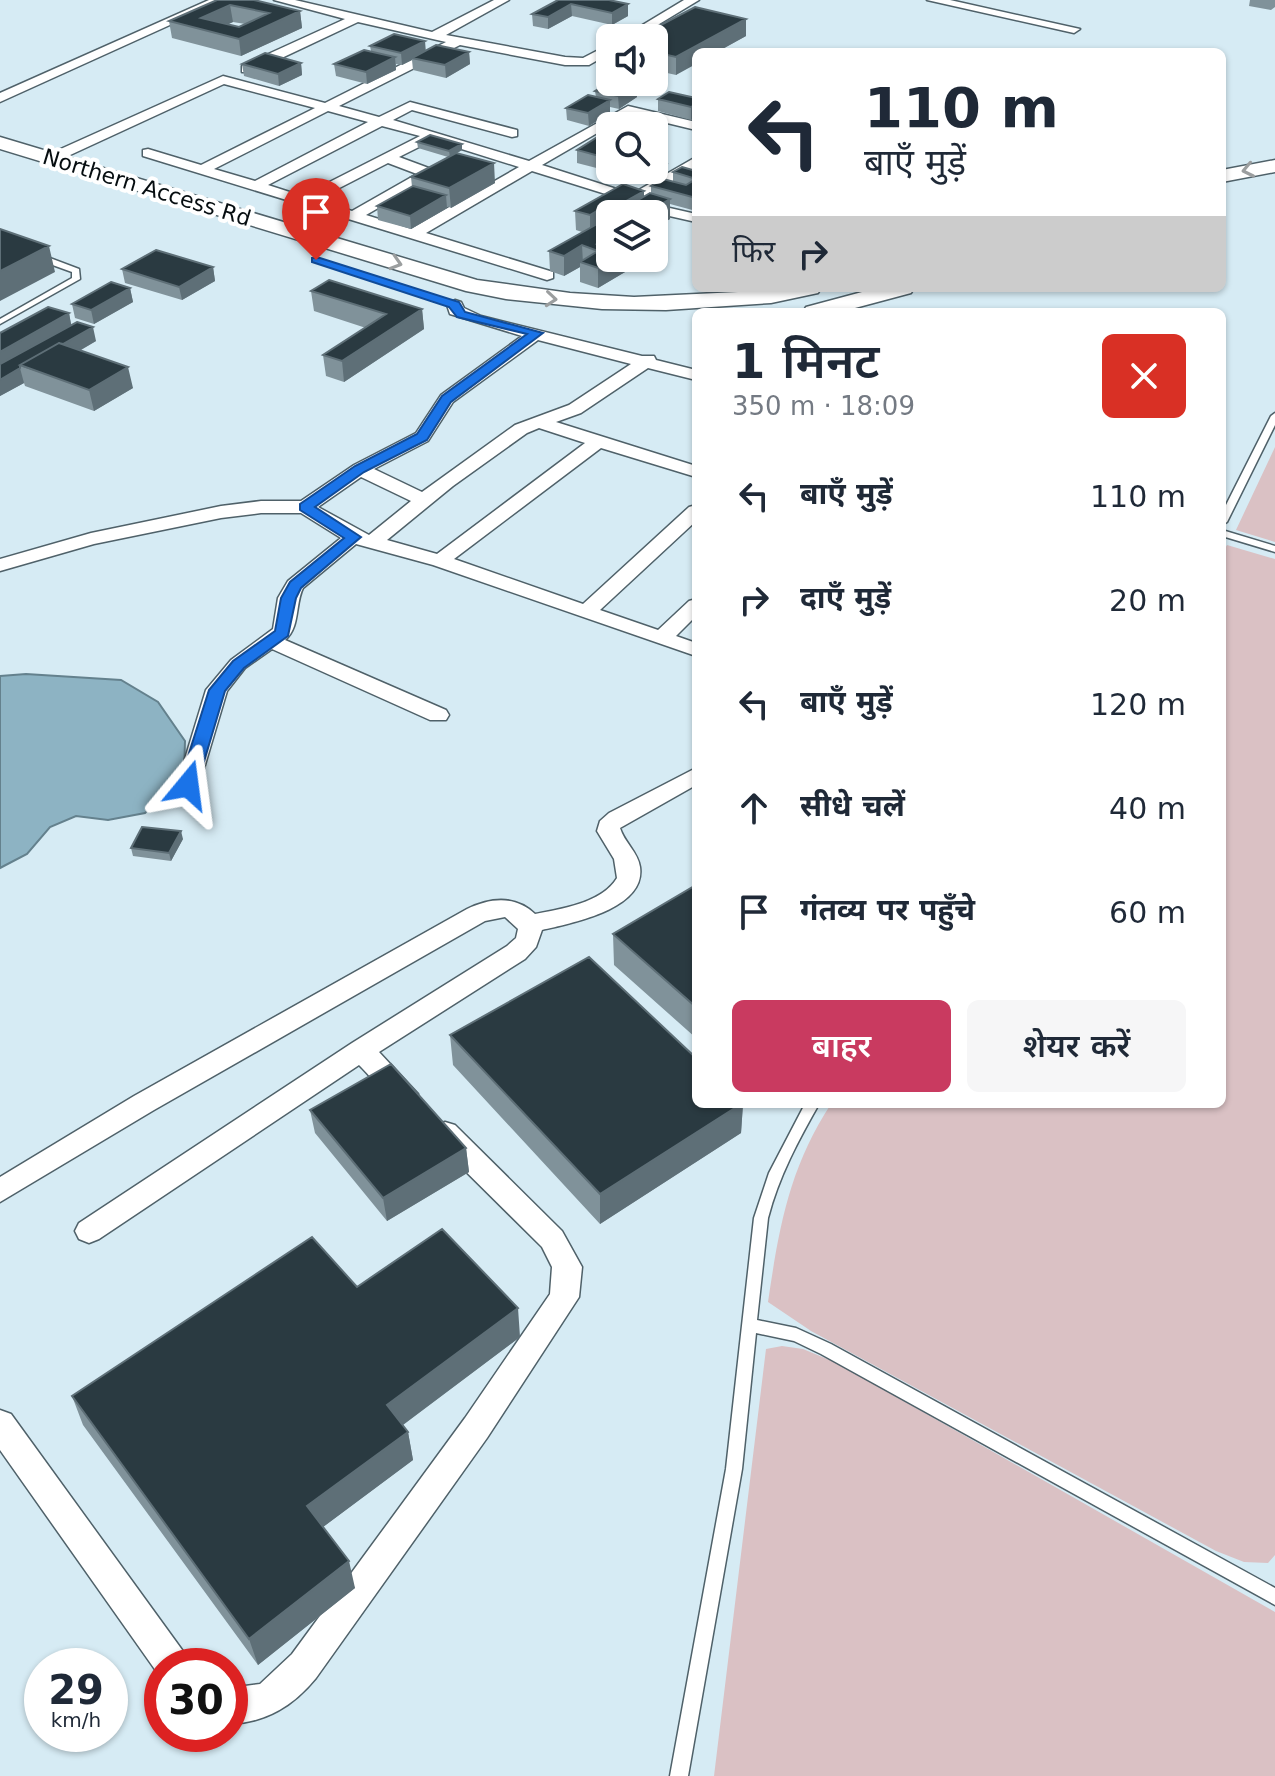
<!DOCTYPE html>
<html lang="hi">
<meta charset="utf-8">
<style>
body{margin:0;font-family:"DejaVu Sans","Noto Sans Devanagari",sans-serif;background:#f6f6f7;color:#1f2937;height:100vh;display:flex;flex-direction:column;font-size:30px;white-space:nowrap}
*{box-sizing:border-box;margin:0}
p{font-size:26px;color:#747a83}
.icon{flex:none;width:44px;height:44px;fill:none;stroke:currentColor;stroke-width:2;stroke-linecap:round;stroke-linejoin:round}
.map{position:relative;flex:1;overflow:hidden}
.panel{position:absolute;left:692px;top:308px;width:534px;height:800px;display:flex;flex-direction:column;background:#fff;border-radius:12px;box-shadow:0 2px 6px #0004}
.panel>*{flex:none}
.hud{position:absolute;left:692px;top:48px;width:534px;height:244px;border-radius:12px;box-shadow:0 2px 6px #0004;background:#fff;color:#1f2937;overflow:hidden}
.fabs{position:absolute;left:596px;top:24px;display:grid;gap:16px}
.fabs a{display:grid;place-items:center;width:72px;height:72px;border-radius:12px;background:#fff;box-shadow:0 2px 6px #0004;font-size:40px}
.speed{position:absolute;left:24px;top:1648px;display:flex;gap:16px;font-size:40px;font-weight:700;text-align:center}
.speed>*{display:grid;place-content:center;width:104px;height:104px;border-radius:50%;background:#fff;box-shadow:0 2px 6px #0004;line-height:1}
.speed small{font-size:20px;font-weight:400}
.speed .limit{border:12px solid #d22;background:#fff;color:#111}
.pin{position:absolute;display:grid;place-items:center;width:68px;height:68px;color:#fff;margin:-82px -34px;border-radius:50% 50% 50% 0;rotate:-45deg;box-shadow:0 0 8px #0007}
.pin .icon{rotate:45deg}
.me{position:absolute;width:88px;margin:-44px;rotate:16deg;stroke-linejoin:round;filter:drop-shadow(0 0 6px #0008)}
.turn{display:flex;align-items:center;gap:28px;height:168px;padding:0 40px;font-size:36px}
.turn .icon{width:104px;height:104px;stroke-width:2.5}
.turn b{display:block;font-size:56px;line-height:68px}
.then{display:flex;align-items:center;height:76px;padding:0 40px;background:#0003;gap:16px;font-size:30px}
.round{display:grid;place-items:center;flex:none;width:84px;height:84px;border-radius:12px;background:#f6f6f7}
.overview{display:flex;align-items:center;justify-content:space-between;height:136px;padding:0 40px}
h1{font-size:48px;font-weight:600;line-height:60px}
.cta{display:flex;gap:16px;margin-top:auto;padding:16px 40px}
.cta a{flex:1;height:92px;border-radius:12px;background:#c93a60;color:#fff;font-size:32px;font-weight:600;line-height:92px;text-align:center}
.cta a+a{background:#f6f6f7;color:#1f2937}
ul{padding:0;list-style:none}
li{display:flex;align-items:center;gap:24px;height:104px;padding:0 40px}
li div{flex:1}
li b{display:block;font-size:30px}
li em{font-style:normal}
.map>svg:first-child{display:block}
.green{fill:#dac1c4}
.water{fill:#8db3c3;stroke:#64818d;stroke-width:2}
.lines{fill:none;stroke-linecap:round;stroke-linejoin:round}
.lane-casing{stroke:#4f6169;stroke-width:3}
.street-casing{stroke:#4f6169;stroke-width:3}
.secondary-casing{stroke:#4f6169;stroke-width:3}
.lane{fill:#fff;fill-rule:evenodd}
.street{fill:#fff;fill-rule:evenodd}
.secondary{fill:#fff;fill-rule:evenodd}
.wall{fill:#80929a;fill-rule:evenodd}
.shaded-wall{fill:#5e6f77}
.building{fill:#2a3a41;stroke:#5e6f77;stroke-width:2;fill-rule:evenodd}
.oneway{stroke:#9b9e9f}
.route{fill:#1a73e8;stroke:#114b97;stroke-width:2}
.labels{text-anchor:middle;stroke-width:8;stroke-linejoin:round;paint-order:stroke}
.far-street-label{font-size:22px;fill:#060d10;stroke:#fff}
</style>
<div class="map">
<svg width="1275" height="1776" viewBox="0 0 1275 1776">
<rect width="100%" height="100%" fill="#d6ebf4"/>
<path class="green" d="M1275,447V542L1236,530Z
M1227,545L1275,559V1555L1268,1563L1244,1562L1216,1551L811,1331L768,1302C779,1228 789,1168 831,1104H1222V554Z
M782,1346L803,1349L837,1363L1275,1612V1776H714L766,1349Z"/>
<path class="water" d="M26,674L121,680L158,702L185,741L184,774L145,813L108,820L76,816L50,827L27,854L0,868V676Z"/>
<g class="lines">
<g class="lane-casing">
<path id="lane" d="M36,255H42L79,269L80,279L0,324V319L72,278V272L36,259Z
M1275,413V425L1227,522L1222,525V513L1271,416Z
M1222,530L1275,546V552L1222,536Z
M805,1104H819C798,1141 779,1176 768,1218L757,1320L796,1328L831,1344L1275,1588V1605L821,1354L794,1341L756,1333L742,1469L688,1776H670L726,1469L754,1218L769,1173Z"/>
</g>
<g class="street-casing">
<path id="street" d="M209,0H225L0,102V93Z
M274,0H295L432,32L494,0H509L446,35L565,57L583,58L610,44V53L589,65H565L460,45L339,106L379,117L410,102L517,130V136L512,137L412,110L393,120L529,161L628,106L696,122V130L630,114L542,165L629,193L637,191L696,157V167L646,198L628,201L532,171L426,233L553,272V278L547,280L143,156V150L148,149L201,165L315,108L224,84L55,162H45V156L223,76L325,103L446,42L358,22L252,72H242V66L345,19ZM328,111L368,122L255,181L214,169ZM382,126L420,136L302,196L268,185ZM433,140L519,167L411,229L366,215L434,176V170L399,157ZM388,163L417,174L352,211L316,200Z
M684,0H699L636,38H621Z
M927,0H950L1080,29L1074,33Z
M639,201L696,214V222L634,208V202Z
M455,300L461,302L464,308L481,316L642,356H654L656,360L696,370V380L648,368L581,413L556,422L696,466V477L601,448L454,559L583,604L689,507L696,505V521L600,610L658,630L689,601L696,599V616L676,636L696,643V656L433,565L356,544L303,588C295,604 300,628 285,640L446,710L449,715L446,720H430L272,649L245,668L227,691L199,785L196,790H180L177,785L206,690L231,660L273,629L278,598L288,581L341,538L301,513H261L221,518L94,544L0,571V559L91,533L221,506L261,501H301L354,465L416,433L441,395L522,336L450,314L447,305ZM538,340L631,364L569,405L515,425L422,492L374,469L428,441L453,402ZM539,428L585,443L437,554L387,540L453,486L527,433ZM361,477L411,501L369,535L318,507Z
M696,768V785L620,828C624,842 638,852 640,867C646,909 572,923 542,930L536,947L525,959L379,1052L418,1094L414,1101C392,1109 374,1079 359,1065L99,1239L89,1243L79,1239L75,1231L79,1223L352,1043L507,946L516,938L518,929L505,917L485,921L154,1110L0,1202V1177L134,1096L467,909C490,898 515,895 535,914C561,909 602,903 617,878L614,859L597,831L600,821L609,813Z
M445,1122L455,1125L562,1231L582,1267L579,1297L487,1438L316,1678C293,1706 267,1722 230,1724V1688L260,1684L292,1654L465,1418L550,1294L552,1267L542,1247L435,1141L431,1133L435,1125Z
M0,1410L11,1414L185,1654L190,1666H162L161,1678L0,1450Z"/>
</g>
<g class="secondary-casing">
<path id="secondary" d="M0,137L477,280L570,293L634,297L821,288L818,293L771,303L666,310L602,309L506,299L466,291L0,149Z
M1275,160V172L1222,182V170Z
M877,288H914L911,293L840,312H803L806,307Z"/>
</g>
<use href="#lane" class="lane"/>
<use href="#street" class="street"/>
<use href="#secondary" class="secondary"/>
</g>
<path class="wall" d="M217,0L300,11L302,28L241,56L172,38L169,21ZM233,22L245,24L239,27L227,24Z
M558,0L628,16L612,25L572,16L548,29L533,26L532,14Z
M1250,0H1275V7L1271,10L1249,6Z
M746,36L717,52H696L676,75L654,70V38Z
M425,41V51L469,52L470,64L446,78L413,70L412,60L402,65L396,64V70L367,84L336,76L334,64L371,51L370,46Z
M301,63L302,75L279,86L244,76L242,64Z
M595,91L637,97L619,109L610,107V113L589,126L567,120L566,108L596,97Z
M696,98V116L691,120L658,111V99Z
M610,129V170H654L666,164V177L656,183L673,182V172L696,171V211L670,204V219L654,228V214H610V258L647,259L598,288L580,282V267L564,276L550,271L549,251L582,232L576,230L575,211L644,197L651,193V186L655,183L577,163V150Z
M417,142L462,150L457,153L495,183L451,208L447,206V208L411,229L378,220L377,206L412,187L411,177L448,157L418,148Z
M213,267L215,281L182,300L125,283L122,269Z
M130,288L133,302L94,324L75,318L72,304Z
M311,291L422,309L424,329L344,382L326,376L323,355L366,328L314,311Z
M69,313L71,325L96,341L81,350L133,388L94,411L25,386L24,383L0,396V333Z
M183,839L171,861L133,856L131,848Z
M696,885V1038L614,965L613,934Z
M450,1035L696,1104H743L741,1133L600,1224L453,1065Z
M310,1110L466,1148L469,1172L387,1221L315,1133Z
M357,1287L520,1337L403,1425L408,1432L413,1460L323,1527L355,1588L258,1665L83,1425L72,1396Z"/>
<path class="shaded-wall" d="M571,4L572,16L548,29V17Z
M628,4V16L612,25V13Z
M230,5L233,22L212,32L201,18Z
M300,11L302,28L241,56L239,39Z
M746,19V36L717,52H696V64L676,75V57Z
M425,41L426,53L412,58V60L402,65L401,53Z
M469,52L470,64L446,78L445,65Z
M395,57L396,70L367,84L366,72Z
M301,63L302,75L279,86L278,74Z
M637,84V97L619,109L618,96Z
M610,100V113L589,126L588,113Z
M696,104V116L691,120V107Z
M610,141V153L600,147Z
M462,144V150L450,157L449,151Z
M494,163L495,183L451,208L449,188Z
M666,164V177L655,183V170Z
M644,191V210L621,204Z
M446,195L447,208L411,229L410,216Z
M670,199V219L654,228V214H644Z
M607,205V221L605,220V226L590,235V215Z
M610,236V256L597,244Z
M582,245L583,263L580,262V267L564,276V256Z
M49,246L55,272L0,301V271Z
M615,258L647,259L598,288V268Z
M213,267L215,281L182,300L179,287Z
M130,288L133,302L94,324L91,310Z
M422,309L424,329L344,382L342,361Z
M69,313L73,334L0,376V352Z
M93,327L96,341L41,373L23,367Z
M128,367L133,388L94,411L89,390Z
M20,368L24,383L0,396V380Z
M181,831L183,839L171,861L169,853Z
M741,1104H743L741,1133L600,1224V1194Z
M466,1148L469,1172L387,1221L383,1198Z
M518,1308L520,1337L392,1433L387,1405Z
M408,1432L413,1460L315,1533L307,1506Z
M349,1561L355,1588L258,1665L249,1639Z"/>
<path class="building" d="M217,0H254L300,11L239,39L169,21ZM230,5L269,13L239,27L201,18Z
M558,0H609L628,4L612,13L571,4L548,17L532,14Z
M695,7L746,19L676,57L654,52V38H636Z
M394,34L425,41L401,53L370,46Z
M436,45L469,52L445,65L412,58Z
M364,50L395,57L366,72L334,64Z
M265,53L301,63L278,74L242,64Z
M610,82H627L637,84L618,96L595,91Z
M669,92L696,98V104L691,107L658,99Z
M588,95L610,100L588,113L566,108Z
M627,119L640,122L633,126H616Z
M610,129V141L600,147L610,149V159L577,150Z
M430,135L462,144L449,151L417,142Z
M456,153L494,163L449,188L411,177Z
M654,161L666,164L655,170H654Z
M682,167L696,171V179L673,172Z
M663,179L686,185L696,179V198L651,186Z
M623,184L644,191L621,204L628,206L650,193L670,199L644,214H616L623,210L607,205L590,215L575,211Z
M413,186L446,195L410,216L377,206Z
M599,223L610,226V236L597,244L603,246L610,242V258H615L598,268L580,262L598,251L582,245L564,256L549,251Z
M0,229L49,246L0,271Z
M156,250L213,267L179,287L122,269Z
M329,280L422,309L342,361L323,355L386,314L311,291Z
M111,282L130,288L91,310L72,304Z
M48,307L69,313L0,352V333Z
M77,322L93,327L63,344L59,343L20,365V368L0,380V364Z
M59,343L128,367L89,390L20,365Z
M142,827L181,831L169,853L131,848Z
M696,885V1007L613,934Z
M589,957L696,1058V1104H741L600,1194L450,1035Z
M391,1064L466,1148L383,1198L310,1110Z
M442,1229L518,1308L387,1405L408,1432L307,1506L349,1561L249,1639L72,1396L312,1237L357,1287Z"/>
<defs><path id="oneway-chevron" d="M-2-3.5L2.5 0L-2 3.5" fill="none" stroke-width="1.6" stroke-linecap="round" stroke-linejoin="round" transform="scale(2)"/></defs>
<g class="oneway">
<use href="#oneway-chevron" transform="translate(1248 170) rotate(168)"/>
<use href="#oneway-chevron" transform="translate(396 263) rotate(17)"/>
<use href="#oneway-chevron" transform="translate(551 299) rotate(5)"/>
</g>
<path class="route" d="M312,258H320L459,302L465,312L543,333L451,402L427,440L364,472L315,507L361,537L301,588L296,598L288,636L244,668L225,691L197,785L188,791L179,785L209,690L233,661L275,631L281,598L290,582L344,538L300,510V504L355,466L417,434L442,396L527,334L457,317L449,307L312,262Z"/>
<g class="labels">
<g class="far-street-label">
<text transform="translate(147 187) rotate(17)" y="8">Northern Access Rd</text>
</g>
</g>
</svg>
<div class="fabs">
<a><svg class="icon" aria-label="sound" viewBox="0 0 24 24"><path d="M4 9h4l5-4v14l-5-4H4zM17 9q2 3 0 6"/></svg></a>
<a><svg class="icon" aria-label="search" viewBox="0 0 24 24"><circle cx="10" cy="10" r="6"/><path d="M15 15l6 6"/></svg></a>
<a><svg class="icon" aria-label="layers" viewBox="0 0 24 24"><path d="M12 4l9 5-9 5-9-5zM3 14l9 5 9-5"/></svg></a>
</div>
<div class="speed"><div>29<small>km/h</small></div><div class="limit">30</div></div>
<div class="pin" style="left:316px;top:260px;background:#d93025"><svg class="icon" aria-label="arrive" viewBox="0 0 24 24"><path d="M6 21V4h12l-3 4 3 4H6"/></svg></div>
<svg class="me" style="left:188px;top:785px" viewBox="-20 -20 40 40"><path d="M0-17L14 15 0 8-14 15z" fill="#1a73e8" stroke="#fff" stroke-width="4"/></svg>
<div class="hud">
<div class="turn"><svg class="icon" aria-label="left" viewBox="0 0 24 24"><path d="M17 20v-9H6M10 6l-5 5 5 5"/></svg><div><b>110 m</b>बाएँ मुड़ें</div></div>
<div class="then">फिर<svg class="icon" aria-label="right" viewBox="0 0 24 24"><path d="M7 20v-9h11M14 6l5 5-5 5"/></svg></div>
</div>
<section class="panel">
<div class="overview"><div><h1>1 मिनट</h1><p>350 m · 18:09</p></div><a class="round" style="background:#d93025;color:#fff"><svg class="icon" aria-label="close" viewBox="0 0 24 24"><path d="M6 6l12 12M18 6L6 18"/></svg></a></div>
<ul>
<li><svg class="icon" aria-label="left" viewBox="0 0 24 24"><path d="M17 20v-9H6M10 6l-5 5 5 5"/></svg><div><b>बाएँ मुड़ें</b></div><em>110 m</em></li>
<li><svg class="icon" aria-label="right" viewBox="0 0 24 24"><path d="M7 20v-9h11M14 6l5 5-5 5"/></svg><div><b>दाएँ मुड़ें</b></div><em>20 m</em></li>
<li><svg class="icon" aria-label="left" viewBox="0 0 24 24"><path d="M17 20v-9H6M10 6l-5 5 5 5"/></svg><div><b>बाएँ मुड़ें</b></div><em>120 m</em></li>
<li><svg class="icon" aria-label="ahead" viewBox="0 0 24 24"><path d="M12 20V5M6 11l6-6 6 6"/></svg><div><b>सीधे चलें</b></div><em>40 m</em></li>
<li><svg class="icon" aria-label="arrive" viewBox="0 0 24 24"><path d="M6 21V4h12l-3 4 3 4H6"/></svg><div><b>गंतव्य पर पहुँचे</b></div><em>60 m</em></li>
</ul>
<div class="cta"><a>बाहर</a><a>शेयर करें</a></div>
</section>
</div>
